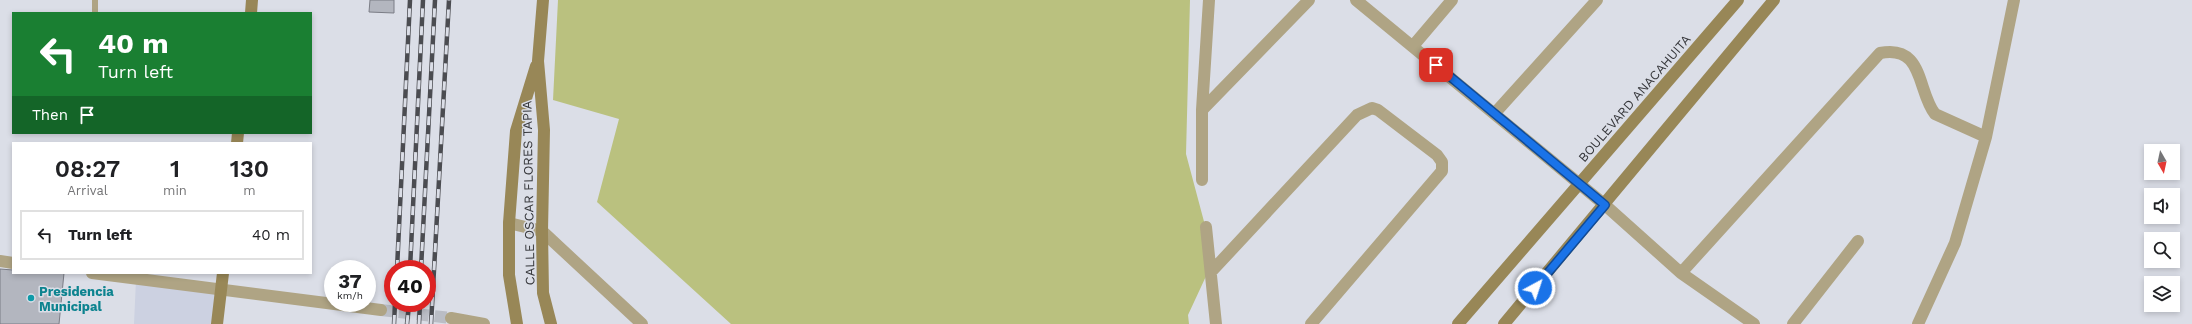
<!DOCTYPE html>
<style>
body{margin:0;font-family:"Work Sans",sans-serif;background:#f6f6f6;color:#202124;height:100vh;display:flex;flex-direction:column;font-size:15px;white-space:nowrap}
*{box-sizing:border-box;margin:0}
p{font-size:13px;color:#757577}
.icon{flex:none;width:22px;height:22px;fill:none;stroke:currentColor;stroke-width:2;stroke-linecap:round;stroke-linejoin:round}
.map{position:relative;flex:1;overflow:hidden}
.drawer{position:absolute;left:12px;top:142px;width:300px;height:132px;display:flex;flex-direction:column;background:#fff;border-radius:0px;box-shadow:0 2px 6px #0003}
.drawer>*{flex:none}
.hud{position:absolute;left:12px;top:12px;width:300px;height:122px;border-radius:0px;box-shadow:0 2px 6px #0003;background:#1a7f32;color:#fff;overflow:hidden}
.needle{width:26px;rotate:171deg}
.tools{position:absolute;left:2144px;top:144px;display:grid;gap:8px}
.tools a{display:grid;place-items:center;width:36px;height:36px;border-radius:0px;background:#fff;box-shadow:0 2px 6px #0003;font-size:20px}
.speed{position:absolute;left:324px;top:260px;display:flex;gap:8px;font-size:20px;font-weight:700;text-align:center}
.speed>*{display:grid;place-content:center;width:52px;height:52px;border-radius:50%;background:#fff;box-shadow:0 2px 6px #0003;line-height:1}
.speed small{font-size:10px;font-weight:400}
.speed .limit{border:6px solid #d22;background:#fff;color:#111}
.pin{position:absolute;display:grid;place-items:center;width:34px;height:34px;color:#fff;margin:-17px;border-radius:8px;box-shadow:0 2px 6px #0006}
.me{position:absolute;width:44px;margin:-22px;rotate:40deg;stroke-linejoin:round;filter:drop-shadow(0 0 3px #0008)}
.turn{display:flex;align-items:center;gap:14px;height:84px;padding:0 20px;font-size:18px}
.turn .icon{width:52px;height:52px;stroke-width:2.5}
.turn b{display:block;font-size:28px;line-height:34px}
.then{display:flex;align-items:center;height:38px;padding:0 20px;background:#0003;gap:8px;font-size:15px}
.eta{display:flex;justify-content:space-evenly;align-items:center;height:68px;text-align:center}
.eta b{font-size:24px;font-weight:600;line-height:28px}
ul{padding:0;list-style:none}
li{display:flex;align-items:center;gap:12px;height:50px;margin:0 8px 6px;padding:0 12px;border:2px solid #e0e0e0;border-radius:0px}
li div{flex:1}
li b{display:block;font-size:15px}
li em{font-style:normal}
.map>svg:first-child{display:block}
.built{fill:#ccd1e1}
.green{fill:#bac17f}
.building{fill:#b3b6bf;stroke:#7b7d86}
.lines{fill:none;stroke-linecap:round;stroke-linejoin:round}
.street-tunnel{stroke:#babdc5;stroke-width:12;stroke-dasharray:12 6;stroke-linecap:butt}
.lane{stroke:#afa484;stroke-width:6}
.street{stroke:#afa484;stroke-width:12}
.secondary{stroke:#988757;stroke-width:12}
.rail-casing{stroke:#4b4c51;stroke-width:4.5}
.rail{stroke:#dbdee7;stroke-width:3;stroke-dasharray:9;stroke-linecap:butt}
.route-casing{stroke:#114b97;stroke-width:10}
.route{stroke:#1a73e8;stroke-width:7}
.culture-dot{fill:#0f9aa8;stroke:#dbdee7;stroke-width:1.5}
.labels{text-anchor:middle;stroke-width:3;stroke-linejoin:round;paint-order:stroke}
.street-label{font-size:13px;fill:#36373b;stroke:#dbdee7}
.culture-label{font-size:13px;font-weight:bold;fill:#0d838f;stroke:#dbdee7;text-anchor:start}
</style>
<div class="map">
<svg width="2192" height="324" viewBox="0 0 2192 324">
<rect width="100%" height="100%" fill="#dbdee7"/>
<path class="built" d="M136,280L220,290L216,324H134Z"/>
<path class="green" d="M558,0H1190L1186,154L1214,259L1188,315L1189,324H731L597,202L619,119L553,100Z"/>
<path class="building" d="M370,0H394V13L369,12Z
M0,269L13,270V273H64L59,324H0Z"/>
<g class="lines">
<path class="street-tunnel" d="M381,310L451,318"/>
<path class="lane" d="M95,0V13"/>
<path class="street" d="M1356,0L1605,205L1681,273L1754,324
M1413,46L1452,0
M1202,110L1309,0
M1495,113L1597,0
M1202,180V110L1209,0
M509,223L542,231L642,324
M1206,227L1216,324
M0,261L13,263
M1211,272L1357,115L1372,108L1378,110L1437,155L1442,162V171L1311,324
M92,273L381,310
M1681,273L1880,53C1924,44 1917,91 1935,114L1986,137
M451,318L484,324
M1793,324L1858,241
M1918,324L1955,243L1986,137L2014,0"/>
<path class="secondary" d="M543,0L538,61L544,130L542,231L543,293L551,324
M251,13L252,0
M237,143L238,133
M217,324L223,273
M517,324L509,275V223L516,131L536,66
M1458,324L1738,0
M1504,324L1774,0"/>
<g class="rail-casing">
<path id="rail" d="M397,269L410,0
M410,269L423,0
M421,269L435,0
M394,324L395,303
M407,324L409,303
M419,324L420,303
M431,324L449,0"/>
</g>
<use href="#rail" class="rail"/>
</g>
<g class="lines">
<g class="route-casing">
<path id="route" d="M1436,65L1605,205L1535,288"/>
</g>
<use href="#route" class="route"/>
</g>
<circle class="culture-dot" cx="31" cy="298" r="4"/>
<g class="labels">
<g class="street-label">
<text transform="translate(1634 98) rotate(-49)" y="5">BOULEVARD ANACAHUITA</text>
<text transform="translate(528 193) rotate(-91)" y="5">CALLE OSCAR FLORES TAPIA</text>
</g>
<g class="culture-label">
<text x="39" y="296">Presidencia<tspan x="39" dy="15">Municipal</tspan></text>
</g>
</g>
</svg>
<div class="tools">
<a><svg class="needle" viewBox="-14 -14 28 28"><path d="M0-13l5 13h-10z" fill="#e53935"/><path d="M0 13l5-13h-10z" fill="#757577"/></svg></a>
<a><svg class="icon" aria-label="sound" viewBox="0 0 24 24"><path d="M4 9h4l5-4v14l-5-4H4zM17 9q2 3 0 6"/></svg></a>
<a><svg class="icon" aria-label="search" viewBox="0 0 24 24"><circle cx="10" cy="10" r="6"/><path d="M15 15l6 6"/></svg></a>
<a><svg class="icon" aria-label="layers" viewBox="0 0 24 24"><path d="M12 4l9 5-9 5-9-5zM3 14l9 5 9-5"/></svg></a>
</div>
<div class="speed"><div>37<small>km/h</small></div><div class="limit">40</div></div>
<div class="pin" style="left:1436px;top:65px;background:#d93025"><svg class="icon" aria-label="arrive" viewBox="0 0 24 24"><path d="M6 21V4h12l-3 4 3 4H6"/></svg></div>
<svg class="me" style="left:1535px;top:288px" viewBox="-20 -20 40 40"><circle r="17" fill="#1a73e8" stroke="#fff" stroke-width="3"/><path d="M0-11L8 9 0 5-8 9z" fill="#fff"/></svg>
<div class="hud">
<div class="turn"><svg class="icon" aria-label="left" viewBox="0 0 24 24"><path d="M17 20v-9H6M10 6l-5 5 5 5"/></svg><div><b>40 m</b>Turn left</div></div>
<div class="then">Then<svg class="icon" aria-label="arrive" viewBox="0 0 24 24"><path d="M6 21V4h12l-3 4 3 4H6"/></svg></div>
</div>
<section class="drawer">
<div class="eta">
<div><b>08:27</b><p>Arrival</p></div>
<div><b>1</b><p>min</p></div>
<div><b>130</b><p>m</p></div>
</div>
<ul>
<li><svg class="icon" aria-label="left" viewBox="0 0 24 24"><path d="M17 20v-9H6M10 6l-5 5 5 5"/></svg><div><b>Turn left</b></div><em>40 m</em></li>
</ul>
</section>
</div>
